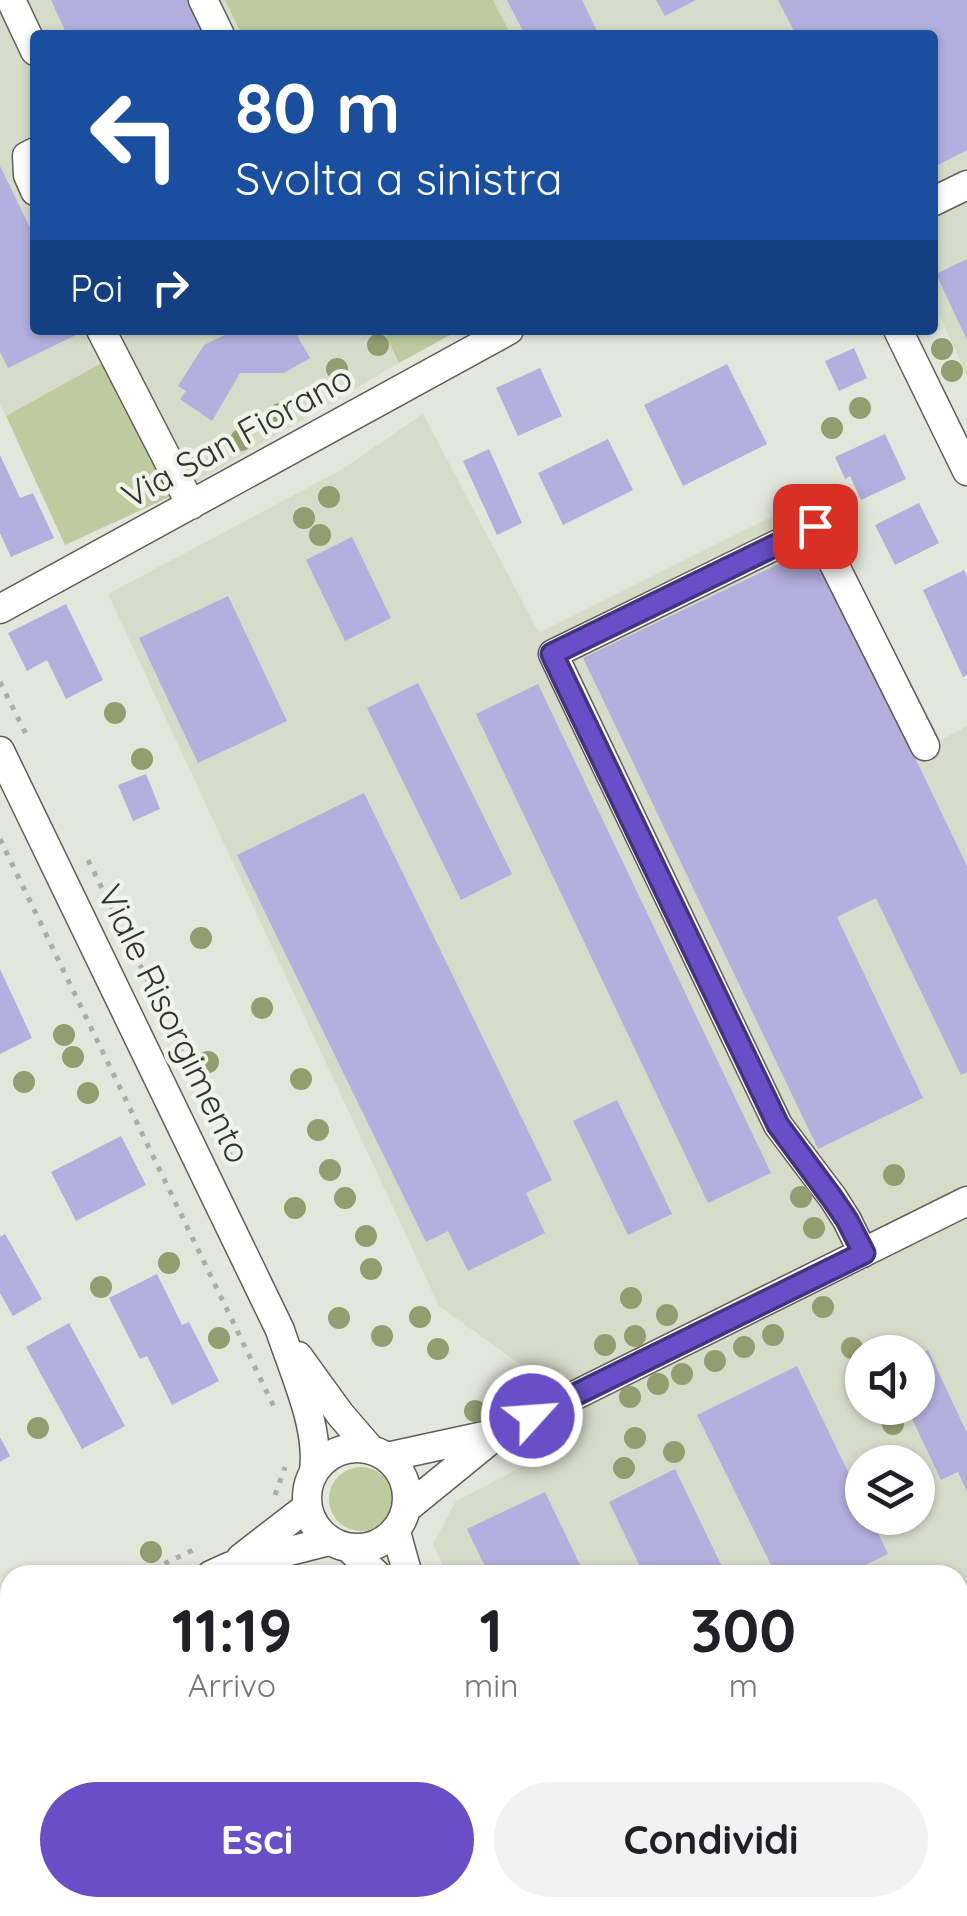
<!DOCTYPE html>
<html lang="it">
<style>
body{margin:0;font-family:Quicksand,sans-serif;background:#f2f2f2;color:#202124;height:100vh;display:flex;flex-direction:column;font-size:38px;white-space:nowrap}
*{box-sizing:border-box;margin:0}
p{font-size:32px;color:#757577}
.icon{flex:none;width:55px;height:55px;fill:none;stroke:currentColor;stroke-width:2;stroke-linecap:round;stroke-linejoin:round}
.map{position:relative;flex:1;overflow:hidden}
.panel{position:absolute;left:0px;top:1565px;width:968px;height:352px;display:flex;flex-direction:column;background:#fff;border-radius:30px 30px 0 0;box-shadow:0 2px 8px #0004}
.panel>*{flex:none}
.top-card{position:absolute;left:30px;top:30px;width:908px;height:305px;border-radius:10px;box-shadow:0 2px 8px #0004;background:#1a4fa0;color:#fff;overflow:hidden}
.fabs{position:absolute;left:845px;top:1335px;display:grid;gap:20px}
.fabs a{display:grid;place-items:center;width:90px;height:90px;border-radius:50%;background:#fff;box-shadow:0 2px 8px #0004;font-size:50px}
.pin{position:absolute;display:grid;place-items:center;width:85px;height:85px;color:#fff;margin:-42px;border-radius:20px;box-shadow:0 5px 15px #0006}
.me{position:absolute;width:110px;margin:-55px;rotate:64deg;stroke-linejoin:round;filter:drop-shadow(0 0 8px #0008)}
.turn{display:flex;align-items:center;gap:35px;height:210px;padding:0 40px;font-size:45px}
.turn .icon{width:130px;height:130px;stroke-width:2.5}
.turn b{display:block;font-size:70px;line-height:85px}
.then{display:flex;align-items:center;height:95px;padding:0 40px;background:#0003;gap:20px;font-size:38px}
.eta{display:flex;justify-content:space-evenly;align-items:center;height:170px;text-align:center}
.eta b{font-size:60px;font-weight:700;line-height:70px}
.cta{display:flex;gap:20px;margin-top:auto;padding:20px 40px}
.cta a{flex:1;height:115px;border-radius:60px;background:#694ec7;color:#fff;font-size:40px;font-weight:700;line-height:115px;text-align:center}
.cta a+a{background:#f2f2f2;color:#202124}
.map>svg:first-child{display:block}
.built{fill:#d6dcc9;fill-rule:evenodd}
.green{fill:#bdcb9f}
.building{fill:#b3afde}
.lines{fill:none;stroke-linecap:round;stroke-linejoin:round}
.minor-casing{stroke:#5d6057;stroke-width:31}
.path{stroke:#abaea4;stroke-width:5;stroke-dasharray:5 8;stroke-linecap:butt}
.minor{stroke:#fff;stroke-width:28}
.tree{fill:#929d70}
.route-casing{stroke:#443381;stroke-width:25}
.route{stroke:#694ec7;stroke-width:18}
.labels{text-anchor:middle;stroke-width:9;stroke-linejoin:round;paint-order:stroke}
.street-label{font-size:35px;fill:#32332f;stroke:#f0f4e8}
</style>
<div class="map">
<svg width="967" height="1916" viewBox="0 0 967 1916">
<rect width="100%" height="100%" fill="#e3e7db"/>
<path class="built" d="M0,0H225L242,35H35V330H383L399,363L176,494L109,360L6,416L0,405Z
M493,0H967V376L933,301L932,35H511Z
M423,414L539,633L813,496L941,740L967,726V1916H611L607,1908H958V1575H447L433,1544L456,1501L562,1446L542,1380L439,1306L108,594L341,470ZM862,1352H918V1408H862ZM862,1462H918V1518H862Z"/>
<path class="green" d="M225,0H493L511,35H242Z
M383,330H459L399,363Z
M109,359L176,494L65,545L6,416Z
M329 1499a32 32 0 1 1 64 0a32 32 0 1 1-64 0Z
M10,1694V1908H494L497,1916H0V1699Z"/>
<path class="building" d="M51,0H189L205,35H67Z
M507,0H582L599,35H525Z
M656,0H696L665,16Z
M778,0H967V150L932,168V35H796Z
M0,166L35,238V330H86L8,368L0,352Z
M967,259V340L936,274Z
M235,330H294L310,358L284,373H240L212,421L180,399L186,391L178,386L204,345Z
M854,348L867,378L839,391L825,361Z
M727,364L767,444L683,486L644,405Z
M540,368L562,416L518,436L496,388Z
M885,434L906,479L861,500L850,476L845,479L835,457Z
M608,439L633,490L563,525L538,473Z
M489,449L522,523L497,535L463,461Z
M0,455L20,498L33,493L54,538L11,557L0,533Z
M919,503L939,543L895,565L875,525Z
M352,537L391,618L345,641L306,560Z
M814,547L967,866V1072L961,1075L876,898L837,917L923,1098L818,1149L583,658Z
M964,570L967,577V675L963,677L923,590Z
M228,596L287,721L198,763L139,638Z
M66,604L103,680L66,699L47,660L27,671L8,633Z
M418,683L512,874L461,900L367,708Z
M538,684L771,1173L708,1203L476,714Z
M146,774L160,809L133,821L118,785Z
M364,793L552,1180L526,1193L545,1233L468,1271L448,1231L426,1242L237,855Z
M0,969L32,1038L0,1054Z
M617,1100L672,1214L628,1235L573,1121Z
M121,1136L146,1185L76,1221L51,1172Z
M5,1234L42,1299L13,1316L0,1293V1237Z
M157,1274L182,1325L189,1322L219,1381L172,1405L147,1356L140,1359L109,1298Z
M69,1323L125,1426L82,1449L26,1347Z
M928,1350L967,1433V1492L958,1472L941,1480L907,1408H918V1355Z
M797,1366L862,1501V1518H871L888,1554L845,1575H776L697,1415Z
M0,1437L10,1456L0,1462Z
M675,1469L726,1575H644L609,1502Z
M545,1492L585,1575H489L467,1529Z
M958,1628L967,1648V1895L958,1900Z
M645,1908H793L797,1916H649Z"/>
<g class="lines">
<g class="minor-casing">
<path id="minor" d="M11,0L35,51
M203,0L220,35
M35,152L27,156L28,175L35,191
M932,202L967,185
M101,330L191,505
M898,330L967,471
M0,609L509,330
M0,751L280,1330C294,1373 320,1427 314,1471
M863,1253L847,1220L833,1198L778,1125L553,654L815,526L925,746
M298,1356L340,1414L371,1450
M307 1498a50 50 0 1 1 100 0a50 50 0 1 1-100 0Z
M387,1457L493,1434
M407,1508L499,1433L967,1201
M396,1532L408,1575
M350,1549L377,1575
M241,1558L307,1507
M211,1575L231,1566L329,1541
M0,1639L10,1657
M546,1908L550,1916"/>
</g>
<path class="path" d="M0,682L28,738
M0,839L275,1409
M88,860L163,1011L233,1161
M275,1495L285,1467
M141,1575L197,1548
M508,1908L512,1916"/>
<use href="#minor" class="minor"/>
</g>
<g class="tree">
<circle cx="378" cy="345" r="11"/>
<circle cx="942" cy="349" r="11"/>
<circle cx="337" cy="369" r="11"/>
<circle cx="952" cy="371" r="11"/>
<circle cx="860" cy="408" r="11"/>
<circle cx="280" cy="414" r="11"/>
<circle cx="832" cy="428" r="11"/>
<circle cx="241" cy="440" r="11"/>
<circle cx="190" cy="463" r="11"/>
<circle cx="329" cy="497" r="11"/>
<circle cx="304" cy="518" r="11"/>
<circle cx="320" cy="535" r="11"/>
<circle cx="115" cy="713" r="11"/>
<circle cx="142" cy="759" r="11"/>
<circle cx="201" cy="938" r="11"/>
<circle cx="262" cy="1008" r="11"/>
<circle cx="64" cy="1035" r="11"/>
<circle cx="73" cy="1057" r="11"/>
<circle cx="208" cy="1062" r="11"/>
<circle cx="301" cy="1079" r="11"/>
<circle cx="24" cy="1082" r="11"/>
<circle cx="88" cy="1093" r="11"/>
<circle cx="318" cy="1130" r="11"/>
<circle cx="330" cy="1170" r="11"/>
<circle cx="894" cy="1175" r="11"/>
<circle cx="801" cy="1197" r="11"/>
<circle cx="345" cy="1198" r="11"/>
<circle cx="295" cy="1208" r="11"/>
<circle cx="814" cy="1228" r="11"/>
<circle cx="366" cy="1236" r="11"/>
<circle cx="169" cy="1263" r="11"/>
<circle cx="371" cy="1269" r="11"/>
<circle cx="101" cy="1287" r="11"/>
<circle cx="631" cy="1298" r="11"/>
<circle cx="823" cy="1307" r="11"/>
<circle cx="667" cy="1315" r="11"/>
<circle cx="420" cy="1317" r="11"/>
<circle cx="339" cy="1318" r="11"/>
<circle cx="773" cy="1335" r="11"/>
<circle cx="382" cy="1336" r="11"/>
<circle cx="635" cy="1336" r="11"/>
<circle cx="219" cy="1338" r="11"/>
<circle cx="605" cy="1345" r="11"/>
<circle cx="744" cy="1347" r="11"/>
<circle cx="852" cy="1348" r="11"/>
<circle cx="438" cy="1349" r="11"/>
<circle cx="715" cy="1361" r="11"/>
<circle cx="682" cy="1374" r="11"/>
<circle cx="658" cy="1384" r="11"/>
<circle cx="512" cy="1394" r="11"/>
<circle cx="630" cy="1397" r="11"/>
<circle cx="475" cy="1411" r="11"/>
<circle cx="893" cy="1424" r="11"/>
<circle cx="38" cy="1428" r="11"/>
<circle cx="635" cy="1438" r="11"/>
<circle cx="674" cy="1452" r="11"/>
<circle cx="624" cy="1468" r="11"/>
<circle cx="151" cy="1552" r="11"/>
</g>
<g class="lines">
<g class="route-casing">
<path id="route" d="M532,1416L864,1253L847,1220L832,1198L778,1125L552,654L815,526"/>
</g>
<use href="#route" class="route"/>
</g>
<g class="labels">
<g class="street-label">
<text transform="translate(237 437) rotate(-29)" y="12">Via San Fiorano</text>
<text transform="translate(174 1024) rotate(64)" y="12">Viale Risorgimento</text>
</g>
</g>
</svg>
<div class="fabs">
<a><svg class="icon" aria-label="sound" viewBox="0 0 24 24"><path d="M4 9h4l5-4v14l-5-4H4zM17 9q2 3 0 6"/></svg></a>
<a><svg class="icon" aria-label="layers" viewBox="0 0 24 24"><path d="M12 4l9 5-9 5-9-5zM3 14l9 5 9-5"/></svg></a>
</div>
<div class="pin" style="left:815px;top:526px;background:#d93025"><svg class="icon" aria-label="arrive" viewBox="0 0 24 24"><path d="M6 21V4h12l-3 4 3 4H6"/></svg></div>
<svg class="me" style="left:532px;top:1416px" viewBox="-20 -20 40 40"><circle r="17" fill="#694ec7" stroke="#fff" stroke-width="3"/><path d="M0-11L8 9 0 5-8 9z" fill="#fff"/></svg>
<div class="top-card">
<div class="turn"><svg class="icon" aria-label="left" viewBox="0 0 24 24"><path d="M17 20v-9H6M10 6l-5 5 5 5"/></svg><div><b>80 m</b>Svolta a sinistra</div></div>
<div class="then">Poi<svg class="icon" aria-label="right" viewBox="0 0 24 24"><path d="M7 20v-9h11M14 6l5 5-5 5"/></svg></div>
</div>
<section class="panel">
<div class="eta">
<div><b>11:19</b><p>Arrivo</p></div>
<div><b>1</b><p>min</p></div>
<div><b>300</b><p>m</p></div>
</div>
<div class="cta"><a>Esci</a><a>Condividi</a></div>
</section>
</div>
